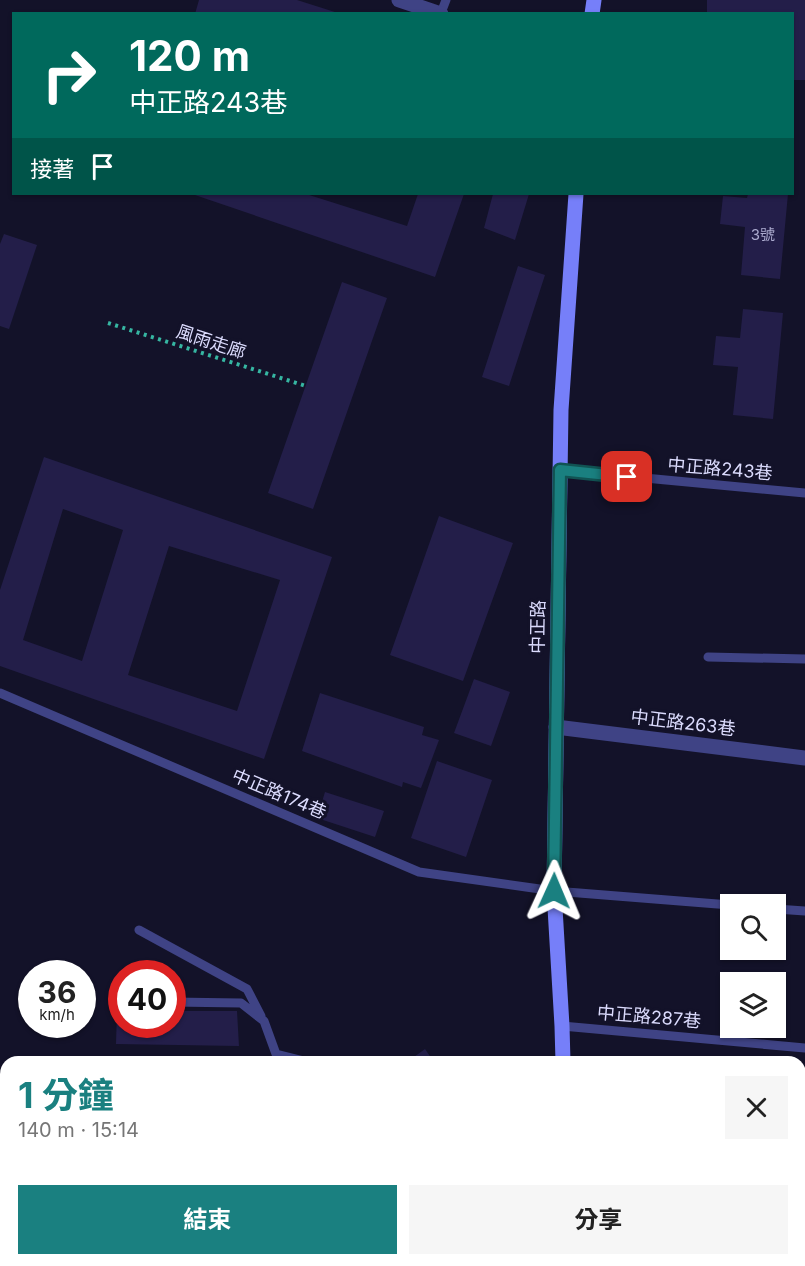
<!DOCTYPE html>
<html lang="zh-TW">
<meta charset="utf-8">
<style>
body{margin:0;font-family:Inter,"Noto Sans TC",sans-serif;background:#f6f6f6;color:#222;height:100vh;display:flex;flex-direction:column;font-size:22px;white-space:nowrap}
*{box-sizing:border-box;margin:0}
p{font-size:20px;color:#767676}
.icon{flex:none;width:33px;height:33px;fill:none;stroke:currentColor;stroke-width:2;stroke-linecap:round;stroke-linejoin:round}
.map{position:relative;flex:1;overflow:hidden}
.side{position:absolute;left:0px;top:1056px;width:806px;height:210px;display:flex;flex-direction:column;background:#fff;border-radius:18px 18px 0 0;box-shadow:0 2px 4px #0004}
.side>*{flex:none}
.banner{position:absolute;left:12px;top:12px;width:782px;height:183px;border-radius:0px;box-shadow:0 2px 4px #0004;background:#00695c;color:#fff;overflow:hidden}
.fabs{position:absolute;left:720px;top:894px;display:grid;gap:12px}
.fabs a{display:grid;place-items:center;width:66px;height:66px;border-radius:0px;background:#fff;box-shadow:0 2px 4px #0004;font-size:30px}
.speed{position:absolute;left:18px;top:960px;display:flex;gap:12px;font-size:30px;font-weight:700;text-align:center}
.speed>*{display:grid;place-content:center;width:78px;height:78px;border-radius:50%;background:#fff;box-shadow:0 2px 4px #0004;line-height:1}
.speed small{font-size:15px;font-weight:400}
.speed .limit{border:9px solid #d22;background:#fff;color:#111}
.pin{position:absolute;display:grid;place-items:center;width:51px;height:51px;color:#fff;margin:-26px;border-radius:12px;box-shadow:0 3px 9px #0006}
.me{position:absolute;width:66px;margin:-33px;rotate:1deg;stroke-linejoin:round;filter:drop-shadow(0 0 4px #0008)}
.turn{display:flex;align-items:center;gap:21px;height:126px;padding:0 18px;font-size:27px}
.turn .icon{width:78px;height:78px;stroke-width:2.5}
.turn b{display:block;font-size:42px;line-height:51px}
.then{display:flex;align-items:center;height:57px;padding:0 18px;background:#0003;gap:12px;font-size:22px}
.round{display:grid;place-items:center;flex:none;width:63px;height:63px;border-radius:0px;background:#f6f6f6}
.headline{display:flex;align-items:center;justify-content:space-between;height:102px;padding:0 18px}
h1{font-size:36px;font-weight:700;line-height:45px;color:#1a8080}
.action{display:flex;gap:12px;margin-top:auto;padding:12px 18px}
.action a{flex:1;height:69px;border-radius:0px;background:#1a8080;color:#fff;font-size:24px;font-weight:700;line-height:69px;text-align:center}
.action a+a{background:#f6f6f6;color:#222}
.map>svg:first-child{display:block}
.building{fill:#231e49;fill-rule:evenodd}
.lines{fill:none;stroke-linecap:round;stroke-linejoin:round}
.path{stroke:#36b6a2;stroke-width:4;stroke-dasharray:3 4.5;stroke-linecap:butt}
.lane{stroke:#3f4385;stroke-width:9}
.street{stroke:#3f4385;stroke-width:15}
.secondary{stroke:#767ff9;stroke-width:15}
.route-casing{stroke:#115353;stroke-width:15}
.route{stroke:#1a8080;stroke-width:10}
.labels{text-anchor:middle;stroke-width:6;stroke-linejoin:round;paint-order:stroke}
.number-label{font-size:15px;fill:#adacd0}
.street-label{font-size:18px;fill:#dbdbfd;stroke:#131229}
</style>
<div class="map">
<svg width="805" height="1266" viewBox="0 0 805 1266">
<rect width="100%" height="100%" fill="#131229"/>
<path class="building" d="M199,0H297L338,13L195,14Z
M707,0H805V80H792V14H707Z
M192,194H306L407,226L418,194H464L435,277Z
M493,194H529L515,240L484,228Z
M748,194H788L780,279L741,275L745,227L720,224L723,196L747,198Z
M4,234L37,245L9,329L0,326V244Z
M518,266L545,275L509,386L482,377Z
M342,282L387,298L313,509L268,493Z
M743,309L783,313L773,419L733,415L738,367L713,365L716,336L740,338Z
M44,457L332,557L264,759L0,666V590ZM63,509L123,530L82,661L23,640ZM169,546L280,580L237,711L128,675Z
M439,516L513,543L463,681L390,655Z
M474,679L510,692L491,746L454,733Z
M320,693L424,727L422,735L439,740L421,788L403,782L402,787L302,751Z
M437,761L492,780L466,857L411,838Z
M325,792L384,811L375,837L317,818Z
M117,1011H122V1024H172V1011H237L239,1046L116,1044Z
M425,1049L434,1062H407Z
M612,1260H709L708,1266H611Z"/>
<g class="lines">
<path class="path" d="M108,323L306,386"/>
<path class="lane" d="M441,13L446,0
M560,470L805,493
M708,657L805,659
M0,693L419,872L554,891L730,905
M776,909L805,911
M139,930L247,989L261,1016
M119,1002H122
M172,1002L241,1003L264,1021L276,1054L308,1062
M562,1026L805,1048
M800,1182L805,1183
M60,1266V1260"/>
<path class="street" d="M399,0L441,14
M556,727L805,758"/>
<path class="secondary" d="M592,14L594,0
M563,1062L562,1026L554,891L560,477L561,410L576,194
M0,1151H6
M566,1260V1266"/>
</g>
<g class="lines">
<g class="route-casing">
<path id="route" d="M554,891L560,470L627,477"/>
</g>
<use href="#route" class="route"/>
</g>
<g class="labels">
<g class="number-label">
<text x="763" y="240">3號</text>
</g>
<g class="street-label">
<text transform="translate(211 342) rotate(18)" y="6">風雨走廊</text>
<text transform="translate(720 469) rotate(5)" y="6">中正路243巷</text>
<text transform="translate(538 627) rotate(-89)" y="6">中正路</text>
<text transform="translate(683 723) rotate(7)" y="6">中正路263巷</text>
<text transform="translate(279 794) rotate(23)" y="6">中正路174巷</text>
<text transform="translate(649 1017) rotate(5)" y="6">中正路287巷</text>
</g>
</g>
</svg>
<div class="fabs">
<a><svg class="icon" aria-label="search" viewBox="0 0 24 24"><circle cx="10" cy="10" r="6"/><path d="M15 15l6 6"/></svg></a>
<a><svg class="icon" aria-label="layers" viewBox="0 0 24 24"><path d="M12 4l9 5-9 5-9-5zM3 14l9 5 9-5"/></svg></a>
</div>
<div class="speed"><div>36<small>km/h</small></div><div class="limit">40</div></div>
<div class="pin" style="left:627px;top:477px;background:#d93025"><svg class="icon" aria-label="arrive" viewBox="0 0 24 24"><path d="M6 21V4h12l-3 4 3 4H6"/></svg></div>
<svg class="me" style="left:554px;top:891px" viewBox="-20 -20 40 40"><path d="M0-17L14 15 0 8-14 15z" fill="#1a8080" stroke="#fff" stroke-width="4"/></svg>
<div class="banner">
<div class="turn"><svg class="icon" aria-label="right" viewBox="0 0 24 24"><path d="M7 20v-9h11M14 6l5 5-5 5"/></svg><div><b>120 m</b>中正路243巷</div></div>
<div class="then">接著<svg class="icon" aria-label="arrive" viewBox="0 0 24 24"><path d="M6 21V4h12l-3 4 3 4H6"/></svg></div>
</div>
<section class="side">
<div class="headline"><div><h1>1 分鐘</h1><p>140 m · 15:14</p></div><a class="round"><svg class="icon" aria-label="close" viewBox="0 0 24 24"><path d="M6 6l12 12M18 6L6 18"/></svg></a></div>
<div class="action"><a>結束</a><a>分享</a></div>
</section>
</div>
